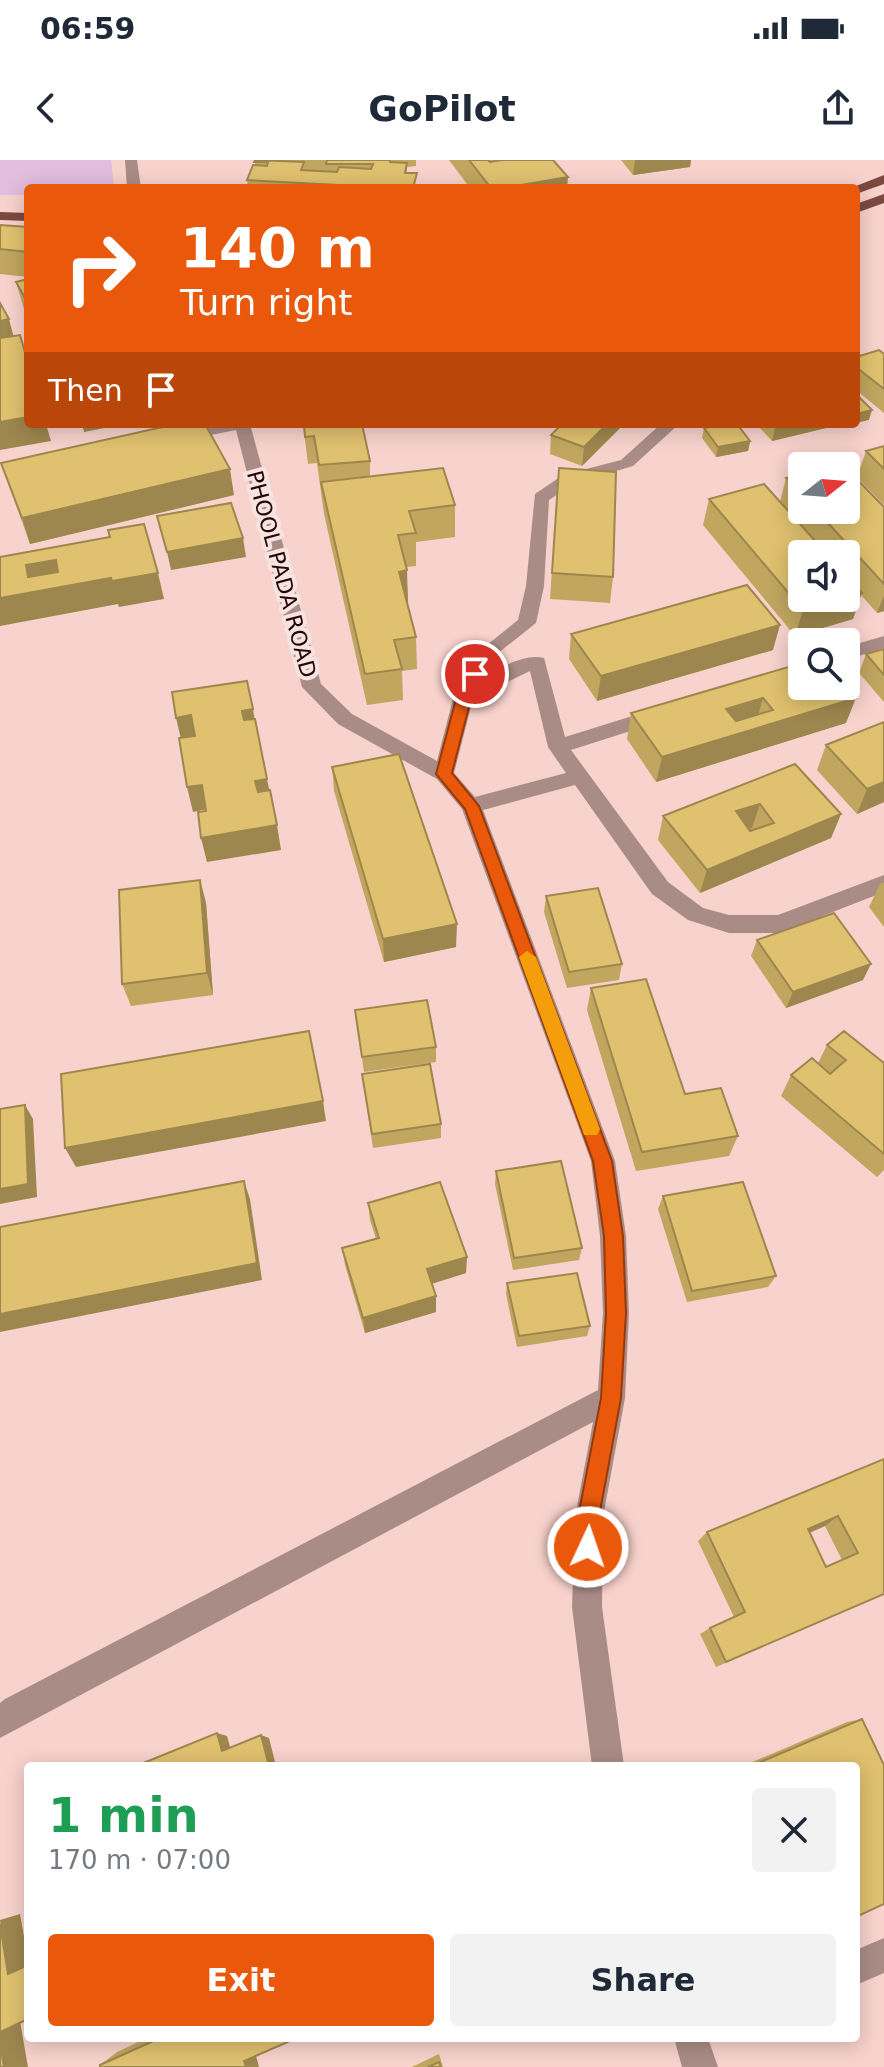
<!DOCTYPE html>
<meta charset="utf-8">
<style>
body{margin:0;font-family:"DejaVu Sans",sans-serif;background:#f2f2f3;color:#1f2937;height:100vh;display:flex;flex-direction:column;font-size:30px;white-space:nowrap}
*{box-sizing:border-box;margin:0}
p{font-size:26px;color:#747a83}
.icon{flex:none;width:44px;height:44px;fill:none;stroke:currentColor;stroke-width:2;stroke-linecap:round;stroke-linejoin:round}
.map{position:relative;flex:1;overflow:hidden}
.drawer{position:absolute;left:24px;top:1602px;width:836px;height:280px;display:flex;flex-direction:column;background:#fff;border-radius:8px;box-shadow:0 4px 20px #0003}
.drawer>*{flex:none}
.guide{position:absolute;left:24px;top:24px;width:836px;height:244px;border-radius:8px;box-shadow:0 4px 20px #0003;background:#ea580c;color:#fff;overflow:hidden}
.needle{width:52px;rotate:73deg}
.controls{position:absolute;left:788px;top:292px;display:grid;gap:16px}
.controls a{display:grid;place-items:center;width:72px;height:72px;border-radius:8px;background:#fff;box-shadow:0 4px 20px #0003;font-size:40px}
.pin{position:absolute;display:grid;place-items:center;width:68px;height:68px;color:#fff;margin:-34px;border:4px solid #fff;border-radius:50%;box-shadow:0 2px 8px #0007}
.me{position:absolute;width:88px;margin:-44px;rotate:3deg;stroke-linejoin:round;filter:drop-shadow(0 0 6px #0008)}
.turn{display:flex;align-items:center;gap:28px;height:168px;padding:0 24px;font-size:36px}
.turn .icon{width:104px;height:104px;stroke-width:2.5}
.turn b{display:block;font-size:56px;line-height:68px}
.then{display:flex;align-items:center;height:76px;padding:0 24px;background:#0003;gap:16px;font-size:30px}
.round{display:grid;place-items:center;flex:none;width:84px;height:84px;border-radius:8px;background:#f2f2f3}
.head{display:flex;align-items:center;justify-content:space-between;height:136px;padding:0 24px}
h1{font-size:48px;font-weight:800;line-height:60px;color:#1e9e55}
.action{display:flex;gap:16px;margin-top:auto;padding:16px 24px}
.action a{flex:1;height:92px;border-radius:8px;background:#ea580c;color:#fff;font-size:32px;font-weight:800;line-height:92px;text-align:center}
.action a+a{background:#f2f2f3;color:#1f2937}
.status{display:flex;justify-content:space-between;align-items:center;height:56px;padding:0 40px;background:#fff;direction:ltr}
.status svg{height:22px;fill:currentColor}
header{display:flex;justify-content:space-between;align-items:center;height:104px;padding:0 24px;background:#fff;font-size:36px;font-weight:800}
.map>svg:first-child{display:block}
.green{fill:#e2bdde}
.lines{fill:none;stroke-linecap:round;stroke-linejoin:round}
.minor{fill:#aa8c87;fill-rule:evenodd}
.major{fill:#7c4941;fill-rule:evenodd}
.wall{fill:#c1a65f;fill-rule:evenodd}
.shaded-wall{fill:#9d874e}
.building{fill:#e0c16f;stroke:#9d874e;stroke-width:2;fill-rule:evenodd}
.route{fill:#ea580c;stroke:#983908;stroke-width:2}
.slow{fill:#f59e0b}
.labels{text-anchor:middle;stroke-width:8;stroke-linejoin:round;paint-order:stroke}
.street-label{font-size:22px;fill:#230503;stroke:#f7e4e1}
</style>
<div class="status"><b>06:59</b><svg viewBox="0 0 49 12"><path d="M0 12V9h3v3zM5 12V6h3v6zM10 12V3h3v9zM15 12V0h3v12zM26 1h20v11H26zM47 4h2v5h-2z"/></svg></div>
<header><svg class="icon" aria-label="back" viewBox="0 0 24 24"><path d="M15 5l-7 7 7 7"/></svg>GoPilot<svg class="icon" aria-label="share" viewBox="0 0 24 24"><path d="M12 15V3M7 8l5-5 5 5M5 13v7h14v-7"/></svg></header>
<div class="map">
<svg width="884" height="1907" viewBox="0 0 884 1907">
<rect width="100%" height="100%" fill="#f8d2cc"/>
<path class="green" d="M0,0H111L114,28H28V35H0Z"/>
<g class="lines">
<path class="minor" d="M125,0H137L141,28H127Z
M217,264H250L321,524L352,554L437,601L454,535L477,493L518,460L526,426L535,334L563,315L621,300L661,264H679L633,306L575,323L549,340L544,426L536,463L493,497L483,517C500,508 525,493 544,498L565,577L658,548L665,550L668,555L665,560L571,590L668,722L703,748L729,755H778L884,715V732L779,773H729L688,760L652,734L575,625L483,650L615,1001L626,1076L629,1153L625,1238L603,1357L602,1447L624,1606H592L572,1447L575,1357L593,1262L0,1578V1543L5,1539L598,1230L603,1153L600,1076L591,1001L462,649L437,619L338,564L302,527L236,270L176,282L168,277L170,274ZM530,511L548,587L566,613L475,637L454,613L473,539Z
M884,476V488L846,500V487Z
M884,1778V1813L856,1825V1790Z
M674,1878H708L718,1907H682Z"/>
<path class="major" d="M884,15V24L856,34V28H851Z
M884,34V43L856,53V44Z
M0,52L28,53V61L0,60Z"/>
</g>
<path class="wall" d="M255,0H416V6L407,7V13L417,28H248L247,20L255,5Z
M449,0H553L567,28H470Z
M621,0H691L690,7L633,15Z
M0,65L28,67V117L0,114Z
M28,119V157L24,149L16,122Z
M884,194V253L856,230V197Z
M303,264L370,301V316L455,345V377L416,382V406L406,407L408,442L407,443L416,477L417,509L402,511L403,540L367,545L324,354L317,303L308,304Z
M562,264H624L582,306L550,294L551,275Z
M759,264H827L826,268L772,281L759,267Z
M704,268L750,281L748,291L716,297L702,278Z
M884,286V345L857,317L866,291Z
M1,303L234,335L30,384Z
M802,314V350H846L884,347V451L877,453L861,435L853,459L795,476L703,365L709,339L780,342L786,318ZM802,394H846V438Z
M557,335L613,417L610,443L550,439Z
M571,474L773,490L597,541L569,499Z
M884,489V542L859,513L866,494Z
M802,503L846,563L656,622L627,579L631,553Z
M826,585L884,642L857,654L817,610Z
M795,604L841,654L831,678L700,733L658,680L663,656Z
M332,607L456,787L384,802L334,631Z
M200,720L206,743L213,835L131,846L122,824Z
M884,722V767L869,747L880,724Z
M546,736L622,804L619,820L567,828L544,752Z
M757,780L863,820L786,848L751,796Z
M591,828L685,934L738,976L729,996L636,1011L587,850Z
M355,850L436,887V902L364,912Z
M827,885L884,903V1010L877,1017L781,936L791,915L818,903Z
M362,914L441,964V978L373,988Z
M496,1011L582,1088L579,1100L513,1110L495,1024Z
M663,1036L776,1116L768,1127L687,1142L658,1049Z
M368,1043L466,1113L432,1124L436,1136V1152L365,1173L345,1105L342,1088L376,1079L370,1060Z
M507,1123L590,1166L587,1176L517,1187L506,1134Z
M884,1299V1434L716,1507L700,1474L710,1468L734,1457L698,1381L707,1372ZM825,1366L842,1400L826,1407L809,1373Z
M862,1559L856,1606H743L847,1562Z
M147,1878H290L256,1896L100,1905L117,1892Z
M439,1894L443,1907H412Z"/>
<path class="shaded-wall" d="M635,0H691L690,7L633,15Z
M568,17L567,28H504Z
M28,137V150L25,138Z
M9,159L14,178L0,182V161Z
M872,250L869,260L856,263V254Z
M28,257V264H46L51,281L0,290V262Z
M82,264H125L84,272Z
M607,264H624L582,306L584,287Z
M776,264H827L826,268L772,281Z
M750,281L748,291L716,297L718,287Z
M230,309L234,335L30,384L22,358Z
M243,378L246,397L171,410L167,392Z
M56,400L111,418L158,413L164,439L119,447L118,444L0,466V438L28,417L26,405Z
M407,410L408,442L400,444L399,412Z
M862,433L853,459L795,476L803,450Z
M884,435V451L877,453Z
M780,465L773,490L597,541L601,516Z
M763,538L756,563L720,574L726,549Z
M856,538L846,563L656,622L662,597Z
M253,549L257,574L247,576L242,551Z
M191,555L197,581L182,583L176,558Z
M267,619L272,643L260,645L255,621Z
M884,622V642L857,654L867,629Z
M202,625L208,649L193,652L187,627Z
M760,644L752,668L729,676L736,651Z
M841,654L831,678L700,733L707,710Z
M277,665L281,690L207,702L201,678Z
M200,720L206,743L213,835L207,813Z
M457,764L456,787L384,802L383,779Z
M871,804L863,820L786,848L793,832Z
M323,941L326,961L76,1007L65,988Z
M25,945L33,959L37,1037L0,1044V1029Z
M244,1021L250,1039L262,1120L0,1172V1154Z
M467,1097L466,1113L427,1125V1109Z
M436,1136V1152L365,1173L363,1158Z
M838,1356L825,1366L795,1379L808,1369Z
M217,1573L227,1576L232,1594L222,1591Z
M261,1575L269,1578L276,1606H269Z
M20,1754L28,1799V1806L8,1814L0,1760Z
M20,1861L28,1907H4L0,1883V1872Z
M254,1888L259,1907H246L244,1901Z"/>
<path class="building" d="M255,0L304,2L301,10L337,12L339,7L371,9L373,4H326L327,0H390V2L407,3L405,13H417L413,28H355L356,26L247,20L253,5L267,6L268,2H254Z
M469,0H488L490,2L502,0H553L568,17L504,28H491Z
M0,65L28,67V92L0,89Z
M28,119V137L25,138L16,122Z
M0,143L9,159L0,161Z
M20,175L28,203V257L0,262V178Z
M879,190L884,194V229L856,207V197Z
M856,238H860L872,250L856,254Z
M176,264H205L230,309L22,358L1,303Z
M304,264H362L370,301L319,305L314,276L305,277Z
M562,264H607L584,287L551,275Z
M725,264H737L750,281L718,287L704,268Z
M884,286V309L866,291Z
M443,308L455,345L409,351L416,373L398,375L407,410L399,412L416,477L394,480L402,509L365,514L321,322Z
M559,308L616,312L613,417L552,413Z
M846,308L884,347V424L816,350H846Z
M802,314V335L786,318Z
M764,324L827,394H802V438H844L803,450L709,339Z
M231,343L243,378L167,392L157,356Z
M144,364L158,413L112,421L111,418L0,438V397L110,377L108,370ZM56,400L58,412L28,417L26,405Z
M846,415L862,433L846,437Z
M747,425L780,465L601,516L571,474Z
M884,489V515L866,494Z
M802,503V526H846L856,538L662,597L631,553ZM763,538L773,550L736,561L726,549Z
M247,521L253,549L242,551L244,560L255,559L267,619L255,621L258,632L270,630L277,665L201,678L198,652L206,651L202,625L187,627L179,578L195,576L191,555L176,558L172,532Z
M884,562V622L867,629L826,585Z
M399,594L457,764L383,779L332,607Z
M795,604L841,654L707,710L663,656ZM760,644L774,663L750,671L736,651Z
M200,720L207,813L122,824L119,730Z
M598,728L622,804L569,812L546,736Z
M834,753L871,804L793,832L757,780Z
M646,819L685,934L721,928L738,976L642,992L591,828Z
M427,840L436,887L362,897L355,850Z
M309,871L323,941L65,988L61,914Z
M844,871L884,903V994L791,915L812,898L830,914L846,900L827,885Z
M430,904L441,964L372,974L362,914Z
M25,945L28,1024L0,1029V949Z
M561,1001L582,1088L514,1098L496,1011Z
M244,1021L257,1103L0,1154V1067Z
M440,1022L467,1097L427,1109L436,1136L363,1158L342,1088L379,1078L368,1043Z
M743,1022L776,1116L692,1131L663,1036Z
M577,1113L590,1166L519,1176L507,1123Z
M884,1299V1434L726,1502L710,1468L745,1452L707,1372ZM838,1356L858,1393L826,1407L808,1369Z
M862,1559L884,1605V1744L856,1757V1606H751Z
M217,1573L222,1591L261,1575L269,1606H136Z
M0,1764L8,1814L28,1805V1859L0,1872Z
M160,1878H287L288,1882L244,1901L246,1907H100V1905Z
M0,1883L4,1907H0Z
M439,1902L441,1907H428Z"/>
<path class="route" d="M475,509L482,514L472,535L452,613L479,646L612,1001L623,1076L626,1153L621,1238L599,1357V1387L596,1395L588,1398L580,1395L577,1387L578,1357L601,1238L606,1153L604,1076L593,1001L465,649L436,614L457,535L470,510Z"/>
<path class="slow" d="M527,791L536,797L600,969L597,975H584L582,969L519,797Z"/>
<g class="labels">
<g class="street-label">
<text transform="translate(282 414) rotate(75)" y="8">PHOOL PADA ROAD</text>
</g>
</g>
</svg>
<div class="controls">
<a><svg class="needle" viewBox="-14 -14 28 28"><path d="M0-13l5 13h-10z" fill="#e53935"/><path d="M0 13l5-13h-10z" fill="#747a83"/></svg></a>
<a><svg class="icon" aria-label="sound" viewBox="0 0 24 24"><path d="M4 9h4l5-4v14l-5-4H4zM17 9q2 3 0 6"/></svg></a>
<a><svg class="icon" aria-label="search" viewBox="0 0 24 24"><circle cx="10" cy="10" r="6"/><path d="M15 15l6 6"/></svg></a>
</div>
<div class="pin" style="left:475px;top:514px;background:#d93025"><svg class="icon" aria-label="arrive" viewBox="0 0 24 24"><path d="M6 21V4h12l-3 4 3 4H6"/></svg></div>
<svg class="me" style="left:588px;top:1387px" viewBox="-20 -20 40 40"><circle r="17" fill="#ea580c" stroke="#fff" stroke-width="3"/><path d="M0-11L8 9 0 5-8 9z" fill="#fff"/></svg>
<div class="guide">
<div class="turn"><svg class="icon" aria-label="right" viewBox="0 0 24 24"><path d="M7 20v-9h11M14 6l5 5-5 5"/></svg><div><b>140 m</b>Turn right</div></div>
<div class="then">Then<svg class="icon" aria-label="arrive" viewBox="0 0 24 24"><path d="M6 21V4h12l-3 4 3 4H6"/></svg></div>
</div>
<section class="drawer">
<div class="head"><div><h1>1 min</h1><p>170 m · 07:00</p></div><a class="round"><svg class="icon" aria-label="close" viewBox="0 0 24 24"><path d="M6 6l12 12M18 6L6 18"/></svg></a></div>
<div class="action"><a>Exit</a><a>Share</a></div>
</section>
</div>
